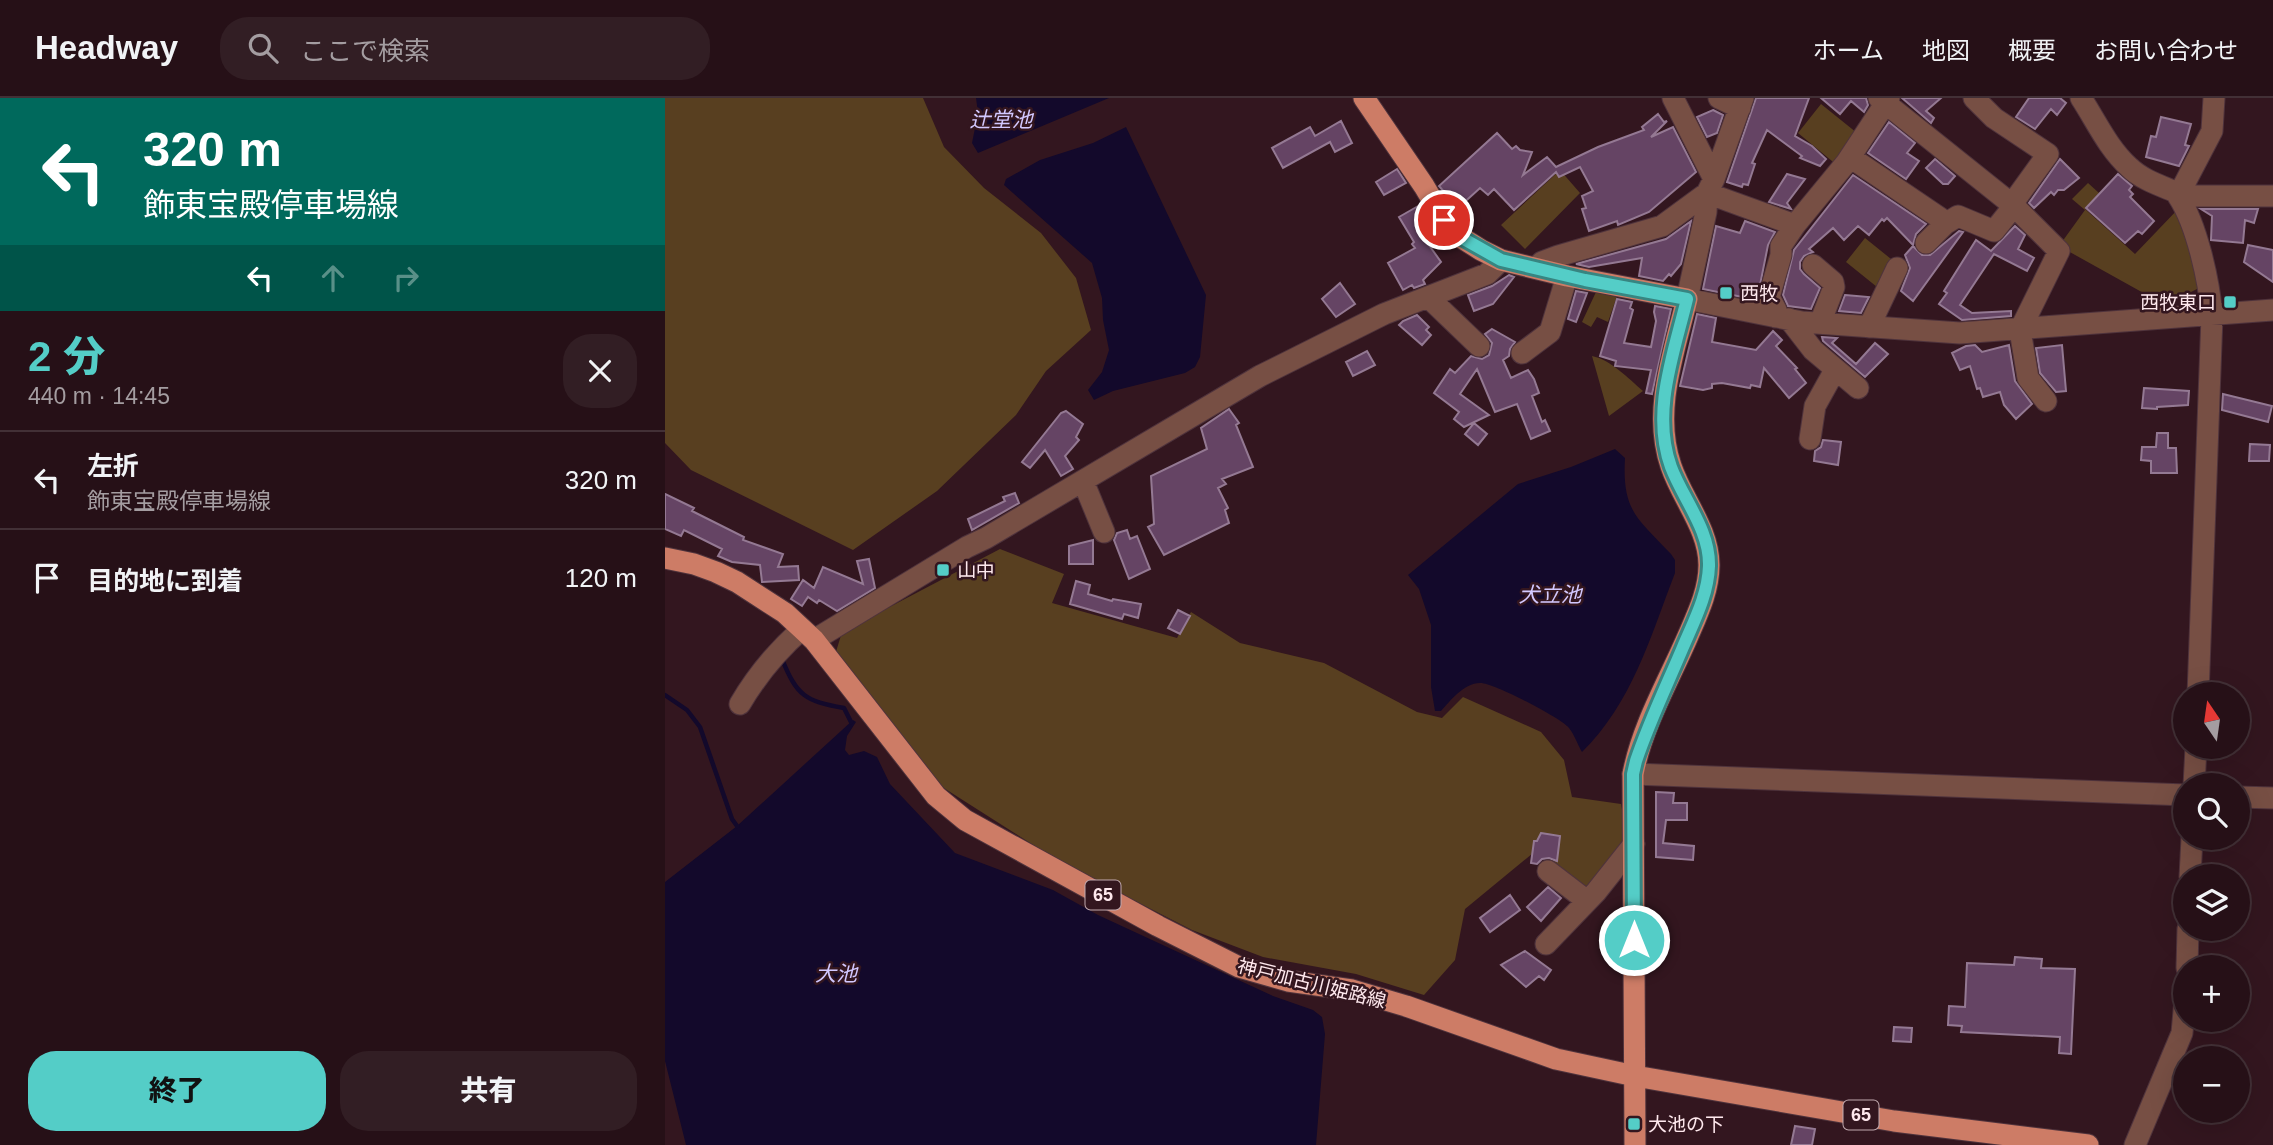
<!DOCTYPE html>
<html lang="ja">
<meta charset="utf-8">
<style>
body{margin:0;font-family:Arial,"Noto Sans JP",sans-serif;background:#321e24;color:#f1f3f6;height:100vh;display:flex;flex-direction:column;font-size:26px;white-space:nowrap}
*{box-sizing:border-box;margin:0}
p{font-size:23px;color:#a49da1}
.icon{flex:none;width:38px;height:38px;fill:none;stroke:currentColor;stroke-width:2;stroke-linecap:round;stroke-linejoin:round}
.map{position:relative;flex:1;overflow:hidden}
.details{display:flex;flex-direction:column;background:#261017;width:665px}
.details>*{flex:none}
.banner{background:#00695c;color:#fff;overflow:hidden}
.needle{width:46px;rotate:347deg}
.fabs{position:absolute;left:1508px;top:584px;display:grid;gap:14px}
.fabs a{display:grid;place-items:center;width:77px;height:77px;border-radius:50%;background:#261017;box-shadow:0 7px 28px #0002,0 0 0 2px #423036;font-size:35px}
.pin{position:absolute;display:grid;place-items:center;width:60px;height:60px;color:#fff;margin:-30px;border:4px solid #fff;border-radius:50%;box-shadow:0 2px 7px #0007}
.me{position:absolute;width:77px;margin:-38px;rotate:0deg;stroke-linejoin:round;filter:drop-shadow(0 0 5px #0008)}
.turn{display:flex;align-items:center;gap:24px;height:147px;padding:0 28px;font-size:32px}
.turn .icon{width:91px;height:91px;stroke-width:2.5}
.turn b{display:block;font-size:49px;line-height:60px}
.lanes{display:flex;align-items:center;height:66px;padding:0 28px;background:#0003;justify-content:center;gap:35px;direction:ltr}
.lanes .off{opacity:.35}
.round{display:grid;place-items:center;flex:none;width:74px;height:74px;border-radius:28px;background:#321e24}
.head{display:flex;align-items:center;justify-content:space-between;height:119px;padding:0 28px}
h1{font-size:42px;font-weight:800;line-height:52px;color:#54cdc7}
.button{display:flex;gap:14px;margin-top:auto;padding:14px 28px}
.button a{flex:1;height:80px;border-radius:28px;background:#54cdc7;color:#111;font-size:28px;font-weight:800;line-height:80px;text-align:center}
.button a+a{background:#321e24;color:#f1f3f6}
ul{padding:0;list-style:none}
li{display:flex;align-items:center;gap:21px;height:98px;padding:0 28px;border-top:2px solid #423036}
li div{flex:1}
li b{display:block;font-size:26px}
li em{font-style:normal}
header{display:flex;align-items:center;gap:42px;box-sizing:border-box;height:98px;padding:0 35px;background:#261017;border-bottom:2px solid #423036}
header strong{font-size:33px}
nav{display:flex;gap:38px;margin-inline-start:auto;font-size:24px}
.search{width:490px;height:63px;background:#321e24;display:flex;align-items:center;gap:18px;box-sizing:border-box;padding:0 24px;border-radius:28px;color:#a49da1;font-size:26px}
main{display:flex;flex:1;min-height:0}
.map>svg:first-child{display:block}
.green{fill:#583f20}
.water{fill:#13092b}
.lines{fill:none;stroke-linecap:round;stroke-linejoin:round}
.stream{stroke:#13092b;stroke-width:4.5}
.building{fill:#654464;stroke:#947993;stroke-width:2}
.minor-casing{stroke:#4f333c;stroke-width:23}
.major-casing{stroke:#4f333c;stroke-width:23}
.minor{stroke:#774f44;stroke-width:21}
.major{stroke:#cd7c66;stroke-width:21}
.route-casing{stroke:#378581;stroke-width:18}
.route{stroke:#54cdc7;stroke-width:12}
.poi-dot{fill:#54cdc7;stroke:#33161f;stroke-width:2.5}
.labels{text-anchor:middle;stroke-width:5;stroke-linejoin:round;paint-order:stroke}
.shield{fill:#33161f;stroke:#c1a9af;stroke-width:2}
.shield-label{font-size:18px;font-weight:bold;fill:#fee8ed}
.poi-label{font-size:19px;fill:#fee8ed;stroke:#33161f;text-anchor:start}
.street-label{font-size:19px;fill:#fee8ed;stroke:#33161f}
.water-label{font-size:21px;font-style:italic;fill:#d2c8ff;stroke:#33161f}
</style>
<header>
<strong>Headway</strong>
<div class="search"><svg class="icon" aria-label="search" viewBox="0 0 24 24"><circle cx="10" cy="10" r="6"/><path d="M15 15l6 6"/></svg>ここで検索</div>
<nav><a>ホーム</a><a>地図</a><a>概要</a><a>お問い合わせ</a></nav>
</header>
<main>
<section class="details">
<div class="banner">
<div class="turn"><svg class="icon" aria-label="left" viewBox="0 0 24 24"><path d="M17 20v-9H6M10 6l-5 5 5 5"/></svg><div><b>320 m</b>飾東宝殿停車場線</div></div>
<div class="lanes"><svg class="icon" aria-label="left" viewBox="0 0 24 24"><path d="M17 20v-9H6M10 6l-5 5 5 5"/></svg><svg class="icon off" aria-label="ahead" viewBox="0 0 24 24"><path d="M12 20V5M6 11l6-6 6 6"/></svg><svg class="icon off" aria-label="right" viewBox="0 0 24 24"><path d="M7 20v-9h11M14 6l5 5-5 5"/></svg></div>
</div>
<div class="head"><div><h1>2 分</h1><p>440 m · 14:45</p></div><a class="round"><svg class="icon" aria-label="close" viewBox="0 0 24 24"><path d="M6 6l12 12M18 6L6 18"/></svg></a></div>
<ul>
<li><svg class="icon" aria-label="left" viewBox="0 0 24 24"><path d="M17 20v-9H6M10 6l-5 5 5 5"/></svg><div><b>左折</b><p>飾東宝殿停車場線</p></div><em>320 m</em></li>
<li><svg class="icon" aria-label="arrive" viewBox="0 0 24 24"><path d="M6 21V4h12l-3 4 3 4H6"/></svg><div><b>目的地に到着</b></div><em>120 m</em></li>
</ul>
<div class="button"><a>終了</a><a>共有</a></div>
</section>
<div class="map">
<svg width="1608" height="1047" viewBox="0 0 1608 1047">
<rect width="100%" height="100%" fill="#33161f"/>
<path class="green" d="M0,0H258L279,49L319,90L376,135L411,180L426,232L381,273L351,317L272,393L188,452L26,372L0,345Z
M1156,6L1197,39L1173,68L1133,35Z
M895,72L915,95L860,151L836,127Z
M1423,85L1434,95L1420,111L1470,156L1515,109L1534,190L1500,207L1394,148L1420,112L1407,101Z
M1200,140L1231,165L1212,189L1181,164Z
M931,194L952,198L943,224L932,219L926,229L917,224Z
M927,258C946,262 963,280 978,293L944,318Z
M335,451L399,476L387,505L512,540L526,514L575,545L659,565L752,614L777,620L798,599L876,634L899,662L907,699L956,706L962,737L934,778L922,790L873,751L800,811L790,862L759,897L691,876L598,859L527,832L398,766L271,685L170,557L177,534Z"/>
<path class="water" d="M311,0H444L313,55L307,45L313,15Z
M461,29L541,197L535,259L530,269L520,275L448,293L429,302L423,292L437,274L444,252L438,222L437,200L427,165L339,87L341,81L375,62L428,45Z
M950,351L960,360C957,413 972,420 1006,456L1010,462V475C985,540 967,605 917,654C913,647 909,636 904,630C896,620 827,584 815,585C799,585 785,603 776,613H770L766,589V527L754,491L743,477L853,386L906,369Z
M188,622L191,624L182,638L180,652L184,657L199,653L212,659L225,686L290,755L388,792L433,817L608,898L648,912L657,919L660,936L651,1047H21L0,963V784L72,728Z"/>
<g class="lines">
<path class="stream" d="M117,561C132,598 140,603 179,610L186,624
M0,597L22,612L35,629L67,721L72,728"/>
</g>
<path class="building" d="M1091,0H1144L1130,38L1147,48L1161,61L1155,68L1135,60L1137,58L1102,32L1087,65L1090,66L1083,87L1078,86L1077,89L1062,84Z
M1156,0H1201L1203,7L1199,14L1186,3L1175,16Z
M1237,0H1276L1261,13L1269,20L1266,25Z
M1364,0H1395L1401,5L1392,17L1386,11L1370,31L1351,19Z
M1048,12L1058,17L1052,35L1042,39L1032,19Z
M993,16L999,24L1002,23L986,39L1008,29L1031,74L984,114L953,127L952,123L924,133L917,111L921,110L917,98L928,93L915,69L894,79L891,74L849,112L829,91L823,97L815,90L793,110L774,88L832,35L847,51L851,48L855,52L867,54L858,77L882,59L891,69L933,49L979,32L977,29Z
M1496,19L1526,26L1520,47L1524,48L1514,68L1481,59L1486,38L1491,39Z
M676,23L687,45L670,54L665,44L618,70L607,50L645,29L650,38Z
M1224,24L1250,45L1242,55L1254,63L1241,81L1203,55Z
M1270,61L1290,78L1283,86H1278L1261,70Z
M1395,61L1414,80L1399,92H1393L1389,97L1386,94L1369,110L1364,105Z
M732,71L741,85L719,97L711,84Z
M1122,76L1140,81L1122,105L1126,111L1104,104Z
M1453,76L1467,88L1464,92L1468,96L1465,99L1489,123L1477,136L1473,133L1460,145L1421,110Z
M1188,77L1261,126L1251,136L1248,147L1222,120L1219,123L1217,121L1204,137L1193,128L1179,142L1168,130L1144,151L1148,154L1139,158L1135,164V171L1139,176L1155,190L1146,211L1123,208L1118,197L1129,152Z
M755,107L768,129L777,139L764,147L776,164L758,182L760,186L749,190L747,187L738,192L723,165L750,150L747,146L749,144L734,119Z
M1536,111H1593L1589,125L1580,122L1578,145L1546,142L1547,118Z
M1026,123L1016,166L1006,178L1004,176L998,183L974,178L977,160L924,169L911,166L1001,141Z
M1080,123L1110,134L1103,147L1092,202L1038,191L1051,128L1075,135Z
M1350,128L1360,137L1353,151L1369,160L1362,173L1329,156L1295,207L1307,215L1346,213V218L1297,222L1274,206L1282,195L1279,193L1311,142L1326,153Z
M1294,133L1298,134L1248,203L1236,193L1245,170L1240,157L1248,148L1257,157H1265Z
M1583,147L1608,152V184L1579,164Z
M844,177L849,179L828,206L809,213L803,197L827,188Z
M675,185L690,206L671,219L657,201Z
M911,193L922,195L911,224L903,221Z
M1180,197L1204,199L1196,215L1174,213Z
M952,201L967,204L965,210L968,212L959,245L986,249L991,223L989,214L990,208L1006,211L987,296L981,295L986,272L950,268L951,263L935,258Z
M1032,216L1051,220L1047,244L1091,252L1108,233L1117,242L1111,248L1132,270L1130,271L1141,285L1124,300L1099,270L1095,289L1086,287L1085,290L1057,285L1047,286V290L1038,292L1015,288Z
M752,217L764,229L761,232L766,237L757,247L734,227L738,223Z
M827,231L850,244L845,251L844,258L838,262L846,280L863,272L869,281L874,295L867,298L877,324L880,322L885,333L866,341L852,306L830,314L812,271L795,296L824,317L799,329L789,321L794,314L769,295L785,271L790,275L806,258L817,261L824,257L827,245L820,236Z
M1157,239L1172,240L1167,245L1191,266L1210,245L1223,256L1200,279L1158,243Z
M1310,247L1317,254L1344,247L1350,283L1367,306L1351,321L1339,307L1335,294L1318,299L1315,290L1312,291L1305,268L1295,272L1287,255L1301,248Z
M1397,247L1401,293L1391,294L1375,275L1371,250Z
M702,253L710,267L688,278L681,264Z
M1479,290L1524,293L1523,307L1492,309V311L1477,310Z
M1558,296L1607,308L1603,324L1557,312Z
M564,311L574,325L571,327L588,369L557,381L561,386L553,390L563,410L560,412L564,425L499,457L483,429L489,426L486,378L542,351L536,330Z
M401,313L418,326L411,339L414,342L400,358L408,371L396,378L380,352L365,370L357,364L396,315Z
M809,325L822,336L813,347L800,336Z
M1492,335H1503V350H1511L1512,375H1486V363L1476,362L1477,349H1491Z
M1158,342L1176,344L1173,367L1149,363L1150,353L1156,349Z
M1585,346L1605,347L1604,363H1584Z
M350,395L354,405L307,432L303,421L340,403L338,399Z
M0,396L29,410L27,413L79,439L78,442L118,456L113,469L133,468L134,482L97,484L95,467L67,464L53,458L57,451L19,432L16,438L0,431Z
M462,432L465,441L472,438L485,471L464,481L449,442L452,435Z
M428,442V466H404V448Z
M204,461L210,490L172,513L154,502L152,505L143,499L137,508L126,501L138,482L149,490L158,469L198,486L192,463Z
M411,483L425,487L423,496L447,503L448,501L476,506L473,520L459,516L457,521L405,506Z
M513,512L525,518L515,536L503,530Z
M991,694L1009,695L1008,705H1022V722H1001L998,745L1029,748L1028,762L991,759Z
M876,735L895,738L892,763L884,760L877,761L872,766L866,765L869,743H872Z
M883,789L896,800L876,823L862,809Z
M845,797L855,812L825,834L815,820Z
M860,853L886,872L879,882L874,878L861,889L836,867Z
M1350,859L1377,861L1376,870L1410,871L1406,956L1394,955L1395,939L1296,934L1297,928L1283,927L1284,908L1300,909L1302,865L1349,867Z
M1229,929L1247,930L1246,944L1228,943Z
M1130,1028L1150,1031L1147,1047H1126Z"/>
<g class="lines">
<g class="minor-casing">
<path id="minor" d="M1008,0L1049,81L1042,95L1041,114L1022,201L1137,224L1295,235L1608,212
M1054,0L1075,10
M1214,0L1349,108L1394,153L1355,232L1363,280L1381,303
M1309,0L1329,20L1383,56L1347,106
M1416,0C1431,23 1443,50 1464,69C1477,82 1497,88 1513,95V98H1608
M1185,59L1275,120L1280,126
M1049,81L1078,0
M1261,145L1280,126L1293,118L1329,133L1349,108
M1148,167L1168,184L1169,189L1155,225
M871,170L877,164L893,158L997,128L1042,95L1130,127L1181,65L1224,0
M763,199L814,248
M1111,219V212L1104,199L1116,157V148L1130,127
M1124,221L1148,252L1193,290
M1204,229L1232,170
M857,255L885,234L902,178
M1145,341L1150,308L1170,272
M418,383L439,434
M149,542L302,449L321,440L595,278L719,216L822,176L836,162
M1533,597L1547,218C1544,183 1532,127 1513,98L1547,33L1549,0
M75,606C92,577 111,554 137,531
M968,676L1521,697
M1529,688L1531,649
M1573,699L1608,700
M883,773L917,799L925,800
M1525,779L1527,740
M881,846L931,794L969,746
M1522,870L1523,831
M1470,1047L1517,935L1521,891"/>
</g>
<g class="major-casing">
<path id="major" d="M699,0L759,88L779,122L797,140L816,152L836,162L902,178L1022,201C1009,255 987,313 1006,368C1017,401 1044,431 1044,467C1044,492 1033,515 1023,538C1004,582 977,628 968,676L970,1047
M0,460L29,466L51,474L72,484L120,515L149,542L271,698L300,722L493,828L574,869L623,883L687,892L741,908L891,961L970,978L1229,1023L1423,1047"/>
</g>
<use href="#minor" class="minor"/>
<use href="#major" class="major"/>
</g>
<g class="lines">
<g class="route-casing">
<path id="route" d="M779,122L797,140L836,162L920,182L1022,201C1009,255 986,314 1006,369C1018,401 1045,432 1044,468C1043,497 1029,523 1018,549C1002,587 984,624 971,663L968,676L969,842"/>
</g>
<use href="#route" class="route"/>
</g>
<g class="poi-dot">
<rect x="1054" y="188" width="14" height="14" rx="3.5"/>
<rect x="1558" y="197" width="14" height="14" rx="3.5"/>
<rect x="271" y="465" width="14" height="14" rx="3.5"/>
<rect x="962" y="1019" width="14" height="14" rx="3.5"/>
</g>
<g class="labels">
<g class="shield">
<rect x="420.5" y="782.5" width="35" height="29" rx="5"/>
<rect x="1178.5" y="1002.5" width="35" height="29" rx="5"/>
</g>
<g class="shield-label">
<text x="438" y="803">65</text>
<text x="1196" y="1023">65</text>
</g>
<g class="poi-label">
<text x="1075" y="202">西牧</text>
<text x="1551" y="211" text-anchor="end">西牧東口</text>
<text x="292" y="479">山中</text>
<text x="983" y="1033">大池の下</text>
</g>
<g class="street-label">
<text transform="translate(647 885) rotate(14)" y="7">神戸加古川姫路線</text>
</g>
<g class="water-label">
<text x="336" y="29">辻堂池</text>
<text x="885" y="504">犬立池</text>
<text x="171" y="883">大池</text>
</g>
</g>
</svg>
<div class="fabs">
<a><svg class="needle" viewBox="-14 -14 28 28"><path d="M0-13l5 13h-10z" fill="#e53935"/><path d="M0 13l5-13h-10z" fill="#a49da1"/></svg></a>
<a><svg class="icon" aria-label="search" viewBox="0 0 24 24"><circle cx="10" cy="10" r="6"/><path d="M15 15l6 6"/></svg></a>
<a><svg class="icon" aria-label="layers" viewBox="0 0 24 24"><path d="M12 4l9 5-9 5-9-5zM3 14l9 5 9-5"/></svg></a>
<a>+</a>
<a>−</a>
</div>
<div class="pin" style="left:779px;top:122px;background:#d93025"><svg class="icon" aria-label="arrive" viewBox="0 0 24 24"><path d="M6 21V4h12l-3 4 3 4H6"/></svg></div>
<svg class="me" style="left:969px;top:842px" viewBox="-20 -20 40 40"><circle r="17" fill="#54cdc7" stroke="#fff" stroke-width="3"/><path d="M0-11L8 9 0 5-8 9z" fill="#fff"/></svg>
</div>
</main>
